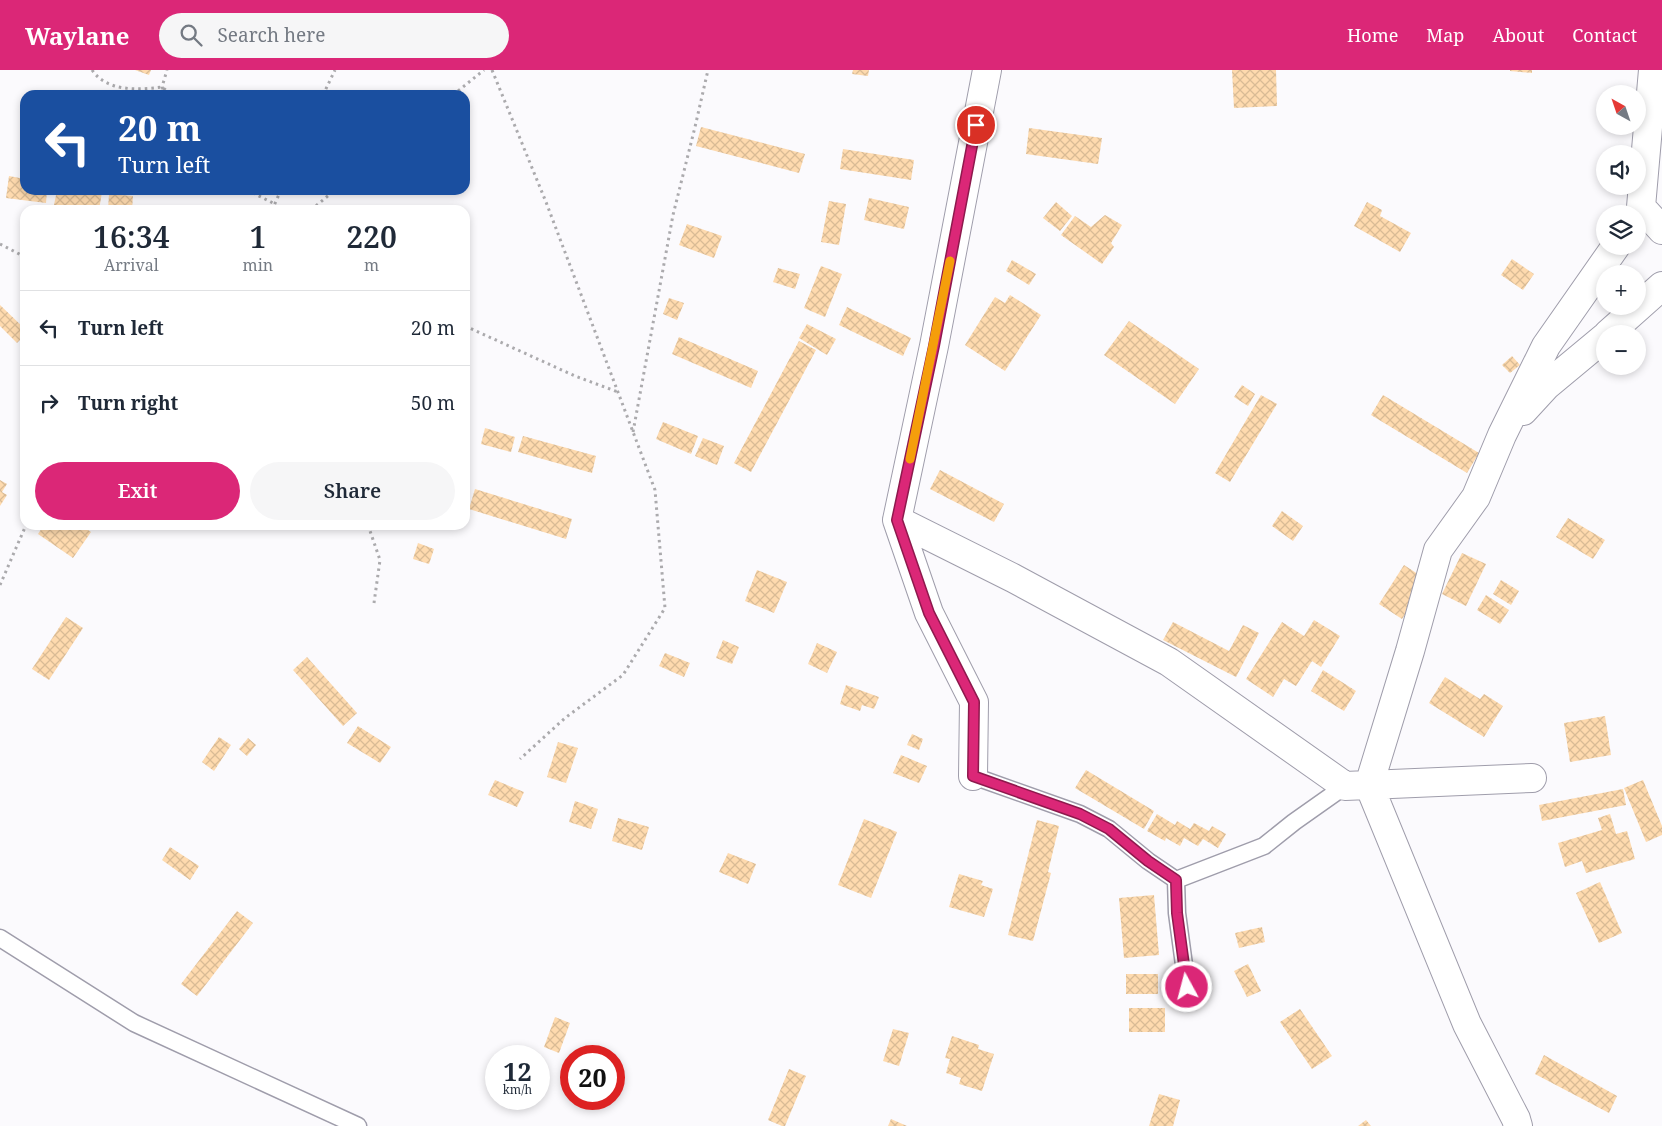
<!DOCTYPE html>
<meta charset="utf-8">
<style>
body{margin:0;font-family:"Noto Serif",serif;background:#f6f6f7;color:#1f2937;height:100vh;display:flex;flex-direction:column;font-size:19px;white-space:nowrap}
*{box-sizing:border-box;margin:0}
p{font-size:16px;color:#747a83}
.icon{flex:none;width:28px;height:28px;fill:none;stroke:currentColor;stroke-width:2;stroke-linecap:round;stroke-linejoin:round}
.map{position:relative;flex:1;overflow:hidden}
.side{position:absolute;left:20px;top:135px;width:450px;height:325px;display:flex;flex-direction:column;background:#fff;border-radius:15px;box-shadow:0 2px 8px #0003}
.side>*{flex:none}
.banner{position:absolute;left:20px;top:20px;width:450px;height:105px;border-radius:15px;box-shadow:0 2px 8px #0003;background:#1a4fa0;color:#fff;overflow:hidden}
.needle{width:32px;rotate:320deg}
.fabs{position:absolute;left:1596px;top:15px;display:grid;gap:10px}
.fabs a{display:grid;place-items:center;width:50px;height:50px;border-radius:50%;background:#fff;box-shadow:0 2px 8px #0003;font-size:25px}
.speed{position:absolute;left:485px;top:975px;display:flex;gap:10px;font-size:25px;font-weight:700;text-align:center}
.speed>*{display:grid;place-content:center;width:65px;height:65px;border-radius:50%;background:#fff;box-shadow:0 2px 8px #0003;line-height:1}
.speed small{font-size:12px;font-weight:400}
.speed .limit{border:8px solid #d22;background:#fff;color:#111}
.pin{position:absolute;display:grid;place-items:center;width:42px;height:42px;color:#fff;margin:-21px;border:2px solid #fff;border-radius:50%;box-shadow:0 1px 5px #0007}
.me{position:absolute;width:55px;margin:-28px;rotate:353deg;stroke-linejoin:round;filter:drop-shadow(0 0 4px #0008)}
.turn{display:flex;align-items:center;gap:18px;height:105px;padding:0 15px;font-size:22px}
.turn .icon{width:65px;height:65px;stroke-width:2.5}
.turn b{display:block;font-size:35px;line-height:42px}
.eta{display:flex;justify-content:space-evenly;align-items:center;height:85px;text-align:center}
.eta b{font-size:30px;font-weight:600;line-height:35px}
.action{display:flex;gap:10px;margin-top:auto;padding:10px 15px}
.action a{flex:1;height:58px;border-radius:30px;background:#db2777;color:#fff;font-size:20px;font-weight:600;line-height:58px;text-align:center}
.action a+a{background:#f6f6f7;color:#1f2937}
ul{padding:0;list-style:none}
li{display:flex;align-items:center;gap:15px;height:75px;padding:0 15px;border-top:1px solid #e0e1e3}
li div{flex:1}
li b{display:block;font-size:19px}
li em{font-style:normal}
header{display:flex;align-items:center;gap:30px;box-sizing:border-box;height:70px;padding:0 25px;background:#db2777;color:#fff}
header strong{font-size:24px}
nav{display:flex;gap:28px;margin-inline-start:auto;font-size:18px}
.search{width:350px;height:45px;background:#f6f6f7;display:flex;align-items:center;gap:12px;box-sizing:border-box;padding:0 18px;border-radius:28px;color:#747a83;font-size:19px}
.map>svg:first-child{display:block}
.building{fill:url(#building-cross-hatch)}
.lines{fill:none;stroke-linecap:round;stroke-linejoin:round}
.service-casing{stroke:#9f9dab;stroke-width:19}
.minor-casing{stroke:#9f9dab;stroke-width:30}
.path{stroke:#abaaad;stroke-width:3;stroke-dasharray:2.5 4;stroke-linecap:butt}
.service{stroke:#fff;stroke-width:16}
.minor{stroke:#fff;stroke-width:28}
.route-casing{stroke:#8e194d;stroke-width:12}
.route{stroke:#db2777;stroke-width:9}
.slow{stroke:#f59e0b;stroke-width:9}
</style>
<header>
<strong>Waylane</strong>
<div class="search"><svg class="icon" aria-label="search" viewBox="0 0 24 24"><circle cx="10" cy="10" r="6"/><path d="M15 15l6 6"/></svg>Search here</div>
<nav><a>Home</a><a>Map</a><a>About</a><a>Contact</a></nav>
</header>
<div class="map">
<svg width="1662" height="1056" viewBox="0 0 1662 1056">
<defs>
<pattern id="building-cross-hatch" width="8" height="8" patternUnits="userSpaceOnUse" patternTransform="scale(1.25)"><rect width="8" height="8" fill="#fedaae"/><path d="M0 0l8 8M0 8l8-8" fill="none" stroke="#d9bb95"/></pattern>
</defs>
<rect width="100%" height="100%" fill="#fbfafd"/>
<path class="building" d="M135,0H151L149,5Z
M853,0H869L868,6L852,4Z
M1232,0H1276L1277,36L1234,38Z
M1510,0H1532V3L1510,1Z
M701,57L805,84L799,103L696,76Z
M1029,58L1102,68L1098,94L1026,84Z
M843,79L914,90L911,110L840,99Z
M9,106L25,109V120H47L46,133L6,128Z
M57,120H89L102,122L99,140L54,135Z
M109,124L133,126L132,140H108Z
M869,128L909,137L904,159L864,150Z
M829,131L846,134L839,175L821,172Z
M1056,132L1072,146L1060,161L1043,148Z
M1367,132L1382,140L1380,146L1411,163L1400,182L1354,156Z
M1105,145L1122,155L1111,173L1114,177L1102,194L1061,165L1075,146L1091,157Z
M687,154L722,166L714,188L679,175Z
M1512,189L1534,204L1523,220L1501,205Z
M1012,190L1036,204L1029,215L1006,201Z
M821,196L842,204L825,247L804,238Z
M778,198L800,204L795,219L773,212Z
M1010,225L1041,245L1005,301L965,275L995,227L1005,233Z
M669,228L684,233L677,250L663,244Z
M0,235L25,259V265L17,273L0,256Z
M847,237L911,268L903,286L839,255Z
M1129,251L1199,299L1175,334L1104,285Z
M807,254L836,269L827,285L799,268Z
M679,267L758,301L751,318L672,284Z
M799,271L816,280L751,402L734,393Z
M1512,286L1520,295L1510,303L1502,295Z
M1242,315L1255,324L1248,336L1234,327Z
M1261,325L1277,334L1230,412L1215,403Z
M1383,325L1479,383L1467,403L1371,345Z
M663,352L698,366L691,384L656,369Z
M485,358L515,367L511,382L481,374Z
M523,366L596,386L592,403L518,382Z
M703,368L724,376L717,395L695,386Z
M940,400L1004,434L994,452L930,419Z
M0,410L7,414L2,422L7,425L0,436Z
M475,419L572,449L566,469L469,439Z
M1282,441L1303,456L1293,471L1272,456Z
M1568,448L1605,470L1593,489L1556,467Z
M44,455H64L70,460L74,455H81L91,462L73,488L38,464Z
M418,473L434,479L429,494L413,489Z
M1462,483L1486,494L1466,536L1442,524Z
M1404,495L1427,510L1402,549L1379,534Z
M757,500L787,512L774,543L745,531Z
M1501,510L1519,521L1511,535L1493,524Z
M1486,525L1509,540L1500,554L1477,540Z
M66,547L83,558L49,610L32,599Z
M1314,550L1340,566L1321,597L1312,591L1296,616L1284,609L1273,627L1246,609L1282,552L1304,566Z
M1173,552L1229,581L1243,555L1259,563L1236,607L1163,570Z
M723,570L739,577L732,594L716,588Z
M817,573L837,582L827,603L808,594Z
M665,583L690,593L684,607L659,596Z
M307,587L357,643L343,656L293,600Z
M1323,600L1356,621L1344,641L1311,621Z
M1445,607L1480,629L1484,624L1503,636L1484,667L1429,633Z
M846,615L879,627L874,639L862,635L860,641L840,634Z
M1605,646L1611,685L1570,692L1564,653Z
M358,656L391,677L380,693L347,673Z
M912,664L923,669L919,680L907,675Z
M219,667L231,675L214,701L202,692Z
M248,668L256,675L247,686L239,679Z
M558,672L578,678L566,713L547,707Z
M901,685L927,696L919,713L893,703Z
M1086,700L1154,741L1144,759L1075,718Z
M495,710L524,722L517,737L488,725Z
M1643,710L1662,756V765L1646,772L1624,718Z
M1623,719L1626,735L1542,751L1539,735Z
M575,731L598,739L591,759L569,752Z
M1157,744L1175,755L1177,751L1190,759L1194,753L1209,761L1212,756L1226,764L1218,778L1203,769L1198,776L1184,768L1180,776L1166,768L1165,771L1147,761Z
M1610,744L1616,764L1627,761L1635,789L1586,803L1582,791L1565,797L1558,773L1602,760L1598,748Z
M618,748L649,757L642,780L612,771Z
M864,749L897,762L871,828L838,815Z
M1037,750L1059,756L1048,802L1051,803L1033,871L1008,865Z
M170,777L199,796L190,810L162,790Z
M728,783L756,794L748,814L719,802Z
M959,804L983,811L981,815L993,819L984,847L949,837Z
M1600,812L1622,863L1599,873L1576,823Z
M1154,825L1159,885L1124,888L1119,828Z
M237,841L253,853L197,926L181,914Z
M1262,857L1265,872L1239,878L1235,863Z
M1248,894L1261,921L1247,927L1234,901Z
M1126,904H1158V924H1126Z
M1129,938H1165V962H1129Z
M1300,939L1332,986L1312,999L1280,952Z
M555,947L570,953L559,983L544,977Z
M893,959L909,963L899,996L883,991Z
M952,966L979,975L978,979L994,984L982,1021L959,1014L961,1008L946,1003L950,989L945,988Z
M1544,985L1617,1026L1609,1043L1535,1004Z
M789,999L806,1006L785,1056H782L768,1050Z
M1159,1024L1180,1030L1173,1056H1149Z
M891,1049L907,1056H888Z
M1366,1050L1371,1056H1358Z"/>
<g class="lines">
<g class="service-casing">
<path id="service" d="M973,706L1080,744L1109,759L1148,791L1176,810L1264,776L1294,752L1345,716
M1176,810L1177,843L1187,917
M0,868L134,953L358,1056"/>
</g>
<g class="minor-casing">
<path id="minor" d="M1653,0L1641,137L1662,160
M1608,264L1662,216
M1523,341L1546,316L1605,267
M897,450L1013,508L1169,592L1345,716L1532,708
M973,706L974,632L929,543L897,450L934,276L987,0
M1518,1056L1516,1049L1467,954L1369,715L1410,581L1438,480L1476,427L1502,365L1546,276L1616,176"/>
</g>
<path class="path" d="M92,0C107,22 138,20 162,17L172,25
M492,0L546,132L655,420L665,538L623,605L565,648L520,689
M166,25L162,17L167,0
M323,25L335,0
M453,25L484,0
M247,120L275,134
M272,140L281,120
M311,140L335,120
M0,174L25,187
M465,256L575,306L618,322
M633,362L673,145L695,57L708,0
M368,455L380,490L374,533
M0,515L26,455"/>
<use href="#service" class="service"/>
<use href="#minor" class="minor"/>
</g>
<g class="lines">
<g class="route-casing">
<path id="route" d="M976,55L934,276L897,450L929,543L974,632L973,706L1080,744L1109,759L1148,791L1176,810L1177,843L1187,917"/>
</g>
<use href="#route" class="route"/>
<path class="slow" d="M910,389L950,191"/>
</g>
</svg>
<div class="fabs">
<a><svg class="needle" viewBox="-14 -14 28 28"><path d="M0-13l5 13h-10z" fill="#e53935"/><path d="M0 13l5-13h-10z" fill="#747a83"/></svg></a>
<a><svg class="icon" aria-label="sound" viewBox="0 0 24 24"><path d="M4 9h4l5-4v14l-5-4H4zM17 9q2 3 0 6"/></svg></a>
<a><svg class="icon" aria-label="layers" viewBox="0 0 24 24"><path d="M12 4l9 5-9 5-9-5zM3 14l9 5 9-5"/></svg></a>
<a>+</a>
<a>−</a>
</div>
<div class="speed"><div>12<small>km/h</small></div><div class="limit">20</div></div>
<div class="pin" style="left:976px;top:55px;background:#d93025"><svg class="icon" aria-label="arrive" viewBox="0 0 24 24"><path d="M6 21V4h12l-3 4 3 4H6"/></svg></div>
<svg class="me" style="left:1187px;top:917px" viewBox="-20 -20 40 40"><circle r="17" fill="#db2777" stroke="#fff" stroke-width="3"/><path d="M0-11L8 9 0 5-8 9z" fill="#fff"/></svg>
<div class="banner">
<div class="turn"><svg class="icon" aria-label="left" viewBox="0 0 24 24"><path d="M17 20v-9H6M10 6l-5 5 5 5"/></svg><div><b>20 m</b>Turn left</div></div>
</div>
<section class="side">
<div class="eta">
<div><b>16:34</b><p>Arrival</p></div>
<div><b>1</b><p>min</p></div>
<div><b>220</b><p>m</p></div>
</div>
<ul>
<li><svg class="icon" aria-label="left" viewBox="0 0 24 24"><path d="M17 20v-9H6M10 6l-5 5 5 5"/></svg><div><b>Turn left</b></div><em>20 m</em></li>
<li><svg class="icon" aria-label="right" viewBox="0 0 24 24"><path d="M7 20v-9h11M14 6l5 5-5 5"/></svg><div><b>Turn right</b></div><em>50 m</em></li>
</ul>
<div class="action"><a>Exit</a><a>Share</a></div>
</section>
</div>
